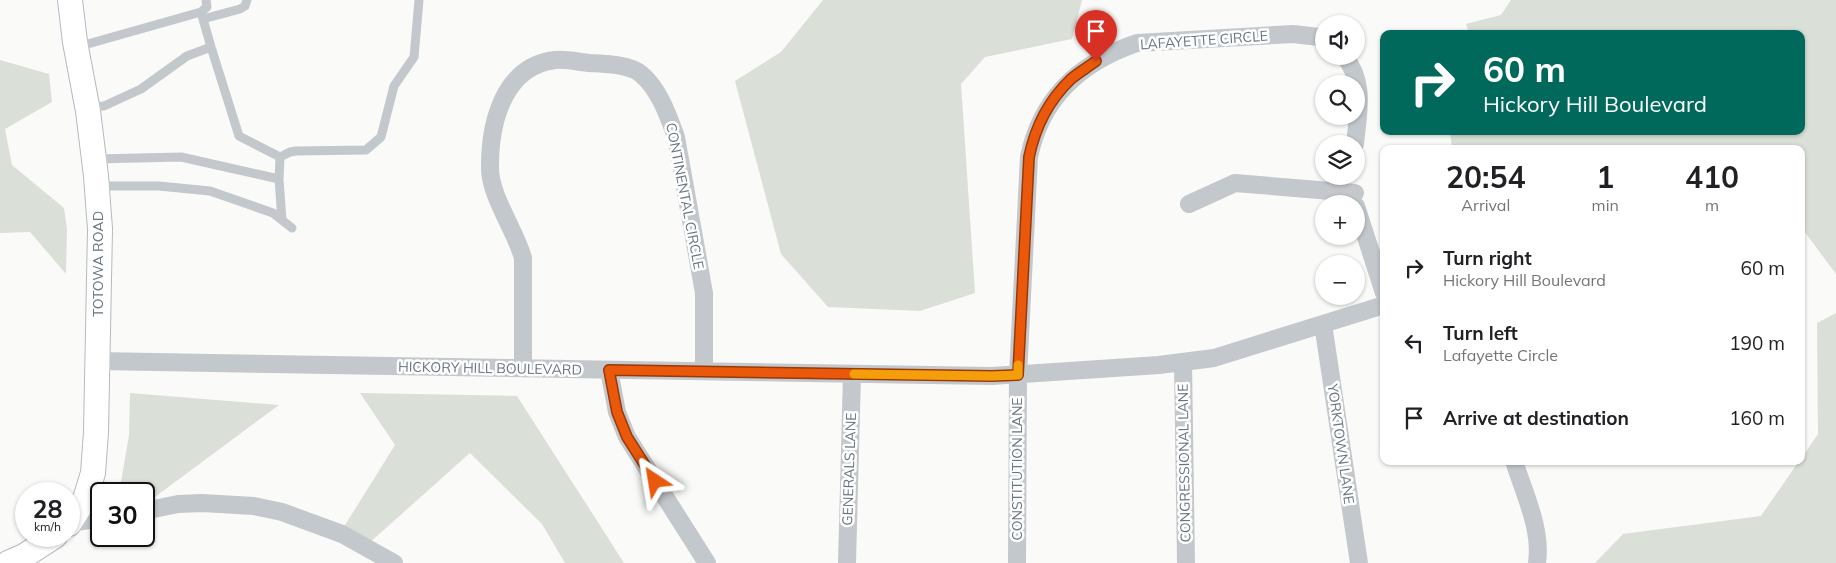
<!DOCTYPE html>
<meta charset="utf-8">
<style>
body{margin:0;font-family:Mulish,sans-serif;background:#f6f6f6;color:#202124;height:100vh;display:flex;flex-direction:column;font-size:19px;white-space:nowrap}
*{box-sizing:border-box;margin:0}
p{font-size:16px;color:#757577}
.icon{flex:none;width:28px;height:28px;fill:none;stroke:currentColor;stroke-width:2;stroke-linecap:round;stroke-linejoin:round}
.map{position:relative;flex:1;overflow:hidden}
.drawer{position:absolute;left:1380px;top:145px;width:425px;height:320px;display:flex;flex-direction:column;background:#fff;border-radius:10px;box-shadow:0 1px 4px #0004}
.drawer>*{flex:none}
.guide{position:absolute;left:1380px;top:30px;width:425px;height:105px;border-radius:10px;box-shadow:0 1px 4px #0004;background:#00695c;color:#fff;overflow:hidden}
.tools{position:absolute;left:1315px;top:15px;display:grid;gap:10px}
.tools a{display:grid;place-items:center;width:50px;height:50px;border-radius:50%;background:#fff;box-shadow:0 1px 4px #0004;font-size:25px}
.speed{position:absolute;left:15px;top:482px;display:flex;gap:10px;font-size:25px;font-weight:700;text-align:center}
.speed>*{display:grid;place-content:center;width:65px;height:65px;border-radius:50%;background:#fff;box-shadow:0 1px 4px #0004;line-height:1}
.speed small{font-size:12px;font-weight:400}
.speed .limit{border:2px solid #111;border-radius:8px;background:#fff;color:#111}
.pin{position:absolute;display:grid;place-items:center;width:42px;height:42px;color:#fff;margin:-51px -21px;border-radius:50% 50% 50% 0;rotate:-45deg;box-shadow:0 0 5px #0007}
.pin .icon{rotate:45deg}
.me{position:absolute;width:55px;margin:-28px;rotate:327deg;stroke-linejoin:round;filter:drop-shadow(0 0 4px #0008)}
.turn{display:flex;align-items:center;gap:18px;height:105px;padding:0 20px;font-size:22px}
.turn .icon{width:65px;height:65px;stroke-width:2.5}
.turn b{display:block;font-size:35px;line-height:42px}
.eta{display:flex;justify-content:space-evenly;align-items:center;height:85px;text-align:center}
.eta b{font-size:30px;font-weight:700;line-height:35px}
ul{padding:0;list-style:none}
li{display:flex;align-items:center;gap:15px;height:75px;padding:0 20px}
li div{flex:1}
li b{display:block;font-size:19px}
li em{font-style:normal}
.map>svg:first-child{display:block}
.green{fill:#dadfd7}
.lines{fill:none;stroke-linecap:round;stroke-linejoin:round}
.secondary-casing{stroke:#b3babf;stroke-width:26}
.lane{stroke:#c3c8cc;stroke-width:9}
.street{stroke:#c3c8cc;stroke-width:18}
.secondary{stroke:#fff;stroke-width:24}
.route-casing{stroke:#983908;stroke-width:12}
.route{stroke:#ea580c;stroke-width:9}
.slow{stroke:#f59e0b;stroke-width:9}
.labels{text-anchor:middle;stroke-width:5;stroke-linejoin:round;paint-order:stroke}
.street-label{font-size:14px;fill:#657683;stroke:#fff}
</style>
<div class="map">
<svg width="1836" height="563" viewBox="0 0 1836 563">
<rect width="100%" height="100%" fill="#fafaf8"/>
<path class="green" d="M823,0H1082L1072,39L985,57L961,84L975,293L920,311L828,307L781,254L735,81L781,52Z
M1511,0H1836V274L1801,227V149H1452L1450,131H1801V34H1469L1466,24L1501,15Z
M0,60L49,74L52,102L5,129L12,165L64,208L67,229L66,274L30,232L0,233Z
M1836,313V563H1595L1623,534L1761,516L1799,461H1801V459L1818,434L1817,323Z
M130,393L279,405L144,505V494H119L129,435Z
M360,393L517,396L624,563H565L542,524L470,453L368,544L342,530L395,445Z"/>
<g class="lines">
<g class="secondary-casing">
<path id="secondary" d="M69,524L85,499L93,473L96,432L100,229L96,176L88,111L75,42L70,0
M8,563L24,556L55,536"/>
</g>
<path class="lane" d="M201,12L207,7L206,0
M203,19L240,9L245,6L247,0
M77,47L201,12L211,47
M88,107L104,106L141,89L187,56L211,47L239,136L280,157L279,179
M280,157L290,152L296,151L366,150L381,137L394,86L414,57L419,0
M95,159L181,157L279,179L282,220
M97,186H159L210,191L273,213L292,228"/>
<path class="street" d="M1344,56C1366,82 1358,113 1355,144
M1189,204L1235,183L1355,193
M1356,206L1384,293
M1323,324L1359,563
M97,361L992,376L1159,365L1214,358L1384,305
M1183,362L1186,563
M523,368V258C515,229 489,195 490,166C490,122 504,66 555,60C566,59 579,62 589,63C604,64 629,64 641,74C659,89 668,115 676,137L704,293V371
M609,370L617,412L627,437L707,563
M1514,461C1524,493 1542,529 1537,563
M144,511L178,504L202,503L254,506L282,512L342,534L394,563
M70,523L101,518
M847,563L852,374
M1017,563L1018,375L1029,157C1041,98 1081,62 1137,43L1293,34L1319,37L1324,40"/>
<use href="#secondary" class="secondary"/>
</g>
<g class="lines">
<g class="route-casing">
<path id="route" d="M655,481L627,437L617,412L609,370L992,376L1018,375L1029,157C1035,128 1049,100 1071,79C1078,73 1088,67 1096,61"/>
</g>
<use href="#route" class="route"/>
<path class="slow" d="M854,374L992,376L1018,375V365"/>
</g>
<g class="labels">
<g class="street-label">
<text transform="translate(1204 40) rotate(-4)" y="5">LAFAYETTE CIRCLE</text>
<text transform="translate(685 196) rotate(79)" y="5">CONTINENTAL CIRCLE</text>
<text transform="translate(98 264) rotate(-90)" y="5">TOTOWA ROAD</text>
<text transform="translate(490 368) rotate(1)" y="5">HICKORY HILL BOULEVARD</text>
<text transform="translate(1341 444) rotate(82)" y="5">YORKTOWN LANE</text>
<text transform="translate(1184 463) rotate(-91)" y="5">CONGRESSIONAL LANE</text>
<text transform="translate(849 469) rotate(-88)" y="5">GENERALS LANE</text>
<text transform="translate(1017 469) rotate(-90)" y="5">CONSTITUTION LANE</text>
</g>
</g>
</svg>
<div class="tools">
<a><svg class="icon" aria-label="sound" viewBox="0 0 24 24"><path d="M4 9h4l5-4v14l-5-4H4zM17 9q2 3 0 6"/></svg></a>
<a><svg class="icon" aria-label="search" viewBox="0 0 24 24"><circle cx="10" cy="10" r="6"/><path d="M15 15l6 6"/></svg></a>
<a><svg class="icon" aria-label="layers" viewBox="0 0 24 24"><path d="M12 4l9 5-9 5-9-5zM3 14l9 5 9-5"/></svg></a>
<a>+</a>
<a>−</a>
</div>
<div class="speed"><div>28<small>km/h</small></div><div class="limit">30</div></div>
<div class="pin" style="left:1096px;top:61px;background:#d93025"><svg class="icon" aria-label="arrive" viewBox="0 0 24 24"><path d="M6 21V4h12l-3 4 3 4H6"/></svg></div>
<svg class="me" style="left:655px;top:481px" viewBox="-20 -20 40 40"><path d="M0-17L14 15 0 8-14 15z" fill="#ea580c" stroke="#fff" stroke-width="4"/></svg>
<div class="guide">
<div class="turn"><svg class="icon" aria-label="right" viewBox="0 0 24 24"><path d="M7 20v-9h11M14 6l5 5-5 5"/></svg><div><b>60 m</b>Hickory Hill Boulevard</div></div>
</div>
<section class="drawer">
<div class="eta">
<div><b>20:54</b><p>Arrival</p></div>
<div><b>1</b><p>min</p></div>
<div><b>410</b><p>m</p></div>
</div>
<ul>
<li><svg class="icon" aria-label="right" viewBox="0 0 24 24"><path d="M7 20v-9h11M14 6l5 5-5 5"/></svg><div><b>Turn right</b><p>Hickory Hill Boulevard</p></div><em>60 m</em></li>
<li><svg class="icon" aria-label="left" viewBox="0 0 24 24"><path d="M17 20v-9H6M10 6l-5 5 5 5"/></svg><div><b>Turn left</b><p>Lafayette Circle</p></div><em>190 m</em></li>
<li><svg class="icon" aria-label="arrive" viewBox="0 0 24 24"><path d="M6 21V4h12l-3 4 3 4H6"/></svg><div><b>Arrive at destination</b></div><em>160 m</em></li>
</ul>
</section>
</div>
